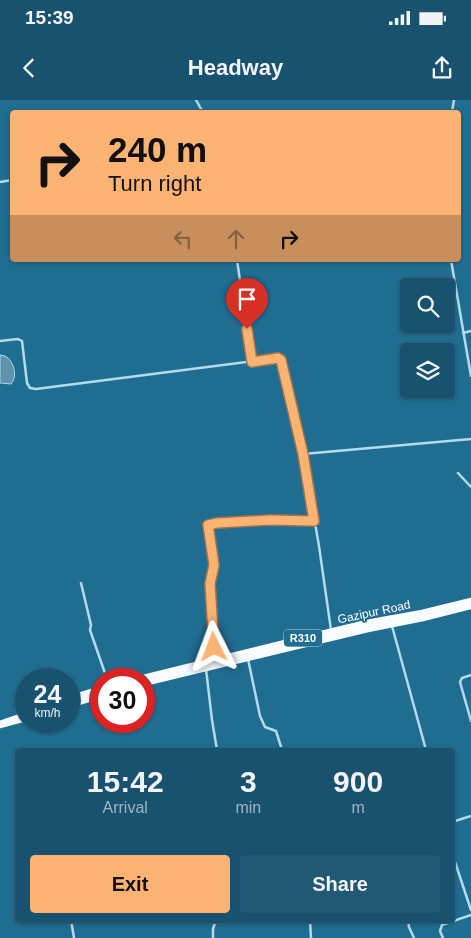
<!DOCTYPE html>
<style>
body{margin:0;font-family:Arial,sans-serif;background:#215873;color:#f1f3f6;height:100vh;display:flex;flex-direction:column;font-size:19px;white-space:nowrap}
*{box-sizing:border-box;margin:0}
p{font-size:16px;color:#9fb6c2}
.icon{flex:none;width:28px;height:28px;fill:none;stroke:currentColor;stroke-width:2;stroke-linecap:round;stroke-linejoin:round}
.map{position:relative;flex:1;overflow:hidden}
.details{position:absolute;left:15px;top:648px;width:440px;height:175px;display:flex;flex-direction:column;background:#18526e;border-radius:5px;box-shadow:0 1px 4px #0004,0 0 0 1px #366981}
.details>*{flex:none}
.top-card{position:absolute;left:10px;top:10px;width:451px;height:152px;border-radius:5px;box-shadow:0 1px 4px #0004,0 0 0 1px #366981;background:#fbb373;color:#111;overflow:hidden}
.fabs{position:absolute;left:400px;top:178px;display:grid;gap:10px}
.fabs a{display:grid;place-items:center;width:55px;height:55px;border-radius:5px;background:#18526e;box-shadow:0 1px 4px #0004,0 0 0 1px #366981;font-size:25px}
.speed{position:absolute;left:15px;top:568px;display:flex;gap:10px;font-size:25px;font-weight:700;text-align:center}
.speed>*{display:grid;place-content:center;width:65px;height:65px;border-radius:50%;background:#18526e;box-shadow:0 1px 4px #0004,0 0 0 1px #366981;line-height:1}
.speed small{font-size:12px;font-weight:400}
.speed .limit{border:8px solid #d22;background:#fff;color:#111}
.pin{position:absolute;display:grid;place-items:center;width:42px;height:42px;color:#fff;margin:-51px -21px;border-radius:50% 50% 50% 0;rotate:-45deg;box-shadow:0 0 5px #0007}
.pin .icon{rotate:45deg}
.me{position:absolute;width:55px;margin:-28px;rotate:357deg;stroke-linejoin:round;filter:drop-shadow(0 0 4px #0008)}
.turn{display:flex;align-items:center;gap:18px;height:105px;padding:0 15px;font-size:22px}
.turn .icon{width:65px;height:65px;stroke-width:2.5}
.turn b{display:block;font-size:35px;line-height:42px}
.lanes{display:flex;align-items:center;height:48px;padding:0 15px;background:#0003;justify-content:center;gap:25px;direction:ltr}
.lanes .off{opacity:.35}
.eta{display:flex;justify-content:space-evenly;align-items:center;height:85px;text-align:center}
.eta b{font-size:30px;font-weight:700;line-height:35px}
.button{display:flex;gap:10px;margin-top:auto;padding:10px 15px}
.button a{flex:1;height:58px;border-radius:5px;background:#fbb373;color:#111;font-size:20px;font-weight:700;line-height:58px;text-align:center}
.button a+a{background:#215873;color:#f1f3f6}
.status{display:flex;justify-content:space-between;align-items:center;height:35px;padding:0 25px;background:#18526e;direction:ltr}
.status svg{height:14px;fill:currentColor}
header{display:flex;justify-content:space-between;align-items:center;height:65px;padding:0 15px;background:#18526e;font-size:22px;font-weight:700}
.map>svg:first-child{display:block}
.water{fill:#6093ab;stroke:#a6d9ef}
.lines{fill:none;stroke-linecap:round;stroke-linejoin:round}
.minor{stroke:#b2dbed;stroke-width:2.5}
.primary{stroke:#f8fcff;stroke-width:4.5}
.route-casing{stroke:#a3744b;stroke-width:12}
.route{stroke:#fbb373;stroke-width:9}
.labels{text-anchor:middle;stroke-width:4;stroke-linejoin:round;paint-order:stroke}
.shield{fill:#206d92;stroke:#bcd3de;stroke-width:1}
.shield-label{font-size:11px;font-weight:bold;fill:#fff}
.street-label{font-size:12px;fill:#fff;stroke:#206d92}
</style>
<div class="status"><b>15:39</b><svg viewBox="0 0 49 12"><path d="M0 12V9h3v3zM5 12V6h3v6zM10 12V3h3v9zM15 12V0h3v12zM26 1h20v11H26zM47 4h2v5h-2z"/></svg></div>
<header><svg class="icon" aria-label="back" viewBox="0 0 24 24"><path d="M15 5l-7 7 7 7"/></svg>Headway<svg class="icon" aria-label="share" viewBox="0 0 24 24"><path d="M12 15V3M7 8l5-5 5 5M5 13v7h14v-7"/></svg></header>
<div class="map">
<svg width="471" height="838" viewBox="0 0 471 838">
<rect width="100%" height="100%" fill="#206d92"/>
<path class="water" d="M0,255L5,256C14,261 18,276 11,284L0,283Z"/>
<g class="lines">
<path class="minor" d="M196,0L201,9L207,12
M452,12L454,0
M0,82L12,80
M237,160L252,262
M451,160L471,276
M463,233L471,231
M0,241L18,239L22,241L27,283L30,288L36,289L278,258L281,260L303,354L319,446L331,530
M303,354L471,339
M458,373L471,387
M81,483L91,525L90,530L107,579
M392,526L426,650
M248,559L260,616L265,627L276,631L282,650
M214,560L210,484L214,465L208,425L217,423L270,420L314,421
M206,569L212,620L217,650
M471,575L462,578L460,582L471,621
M452,722L471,716
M452,753L471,810
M71,820L74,838
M144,820V822
M191,820L192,822L215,823
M310,820L311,838
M408,820L409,827L414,838
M213,838V829L215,823L249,820
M443,838L440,831L442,825L471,815"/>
<path class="primary" d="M135,579L366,522L422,512L471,500
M144,580L366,526L422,516L471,503
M144,584L368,530L423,519L471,507
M69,598L101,588
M71,600L101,592
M69,606L101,596
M0,623L26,614
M0,626L26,619"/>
</g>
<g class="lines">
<g class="route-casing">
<path id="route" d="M214,547L210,484L214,465L208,425L217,423L270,420L314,421L303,354L281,260L278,258L252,262L247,229"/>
</g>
<use href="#route" class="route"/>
</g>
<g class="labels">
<rect class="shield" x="284" y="529.5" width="38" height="17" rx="4"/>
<g class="shield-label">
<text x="303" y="542">R310</text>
</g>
<g class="street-label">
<text transform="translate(374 512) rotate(-12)" y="4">Gazipur Road</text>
</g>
</g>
</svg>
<div class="fabs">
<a><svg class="icon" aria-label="search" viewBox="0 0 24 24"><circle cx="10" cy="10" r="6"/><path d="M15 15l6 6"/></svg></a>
<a><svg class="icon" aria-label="layers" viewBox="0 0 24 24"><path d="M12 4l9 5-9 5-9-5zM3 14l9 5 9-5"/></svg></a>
</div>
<div class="speed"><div>24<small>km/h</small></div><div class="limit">30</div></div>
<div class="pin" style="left:247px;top:229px;background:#d93025"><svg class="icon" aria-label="arrive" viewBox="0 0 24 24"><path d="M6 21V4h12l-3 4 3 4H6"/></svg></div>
<svg class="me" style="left:214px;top:547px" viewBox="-20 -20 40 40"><path d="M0-17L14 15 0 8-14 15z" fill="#fbb373" stroke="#fff" stroke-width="4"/></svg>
<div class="top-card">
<div class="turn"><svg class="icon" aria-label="right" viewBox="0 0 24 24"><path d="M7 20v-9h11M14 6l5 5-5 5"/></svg><div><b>240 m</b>Turn right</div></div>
<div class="lanes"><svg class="icon off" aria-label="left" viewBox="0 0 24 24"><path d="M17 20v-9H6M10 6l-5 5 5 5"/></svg><svg class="icon off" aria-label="ahead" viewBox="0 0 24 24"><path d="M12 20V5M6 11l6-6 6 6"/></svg><svg class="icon" aria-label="right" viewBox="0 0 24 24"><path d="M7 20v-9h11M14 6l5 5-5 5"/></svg></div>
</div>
<section class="details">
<div class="eta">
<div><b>15:42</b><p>Arrival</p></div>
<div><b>3</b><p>min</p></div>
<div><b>900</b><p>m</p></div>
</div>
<div class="button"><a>Exit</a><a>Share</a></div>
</section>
</div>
